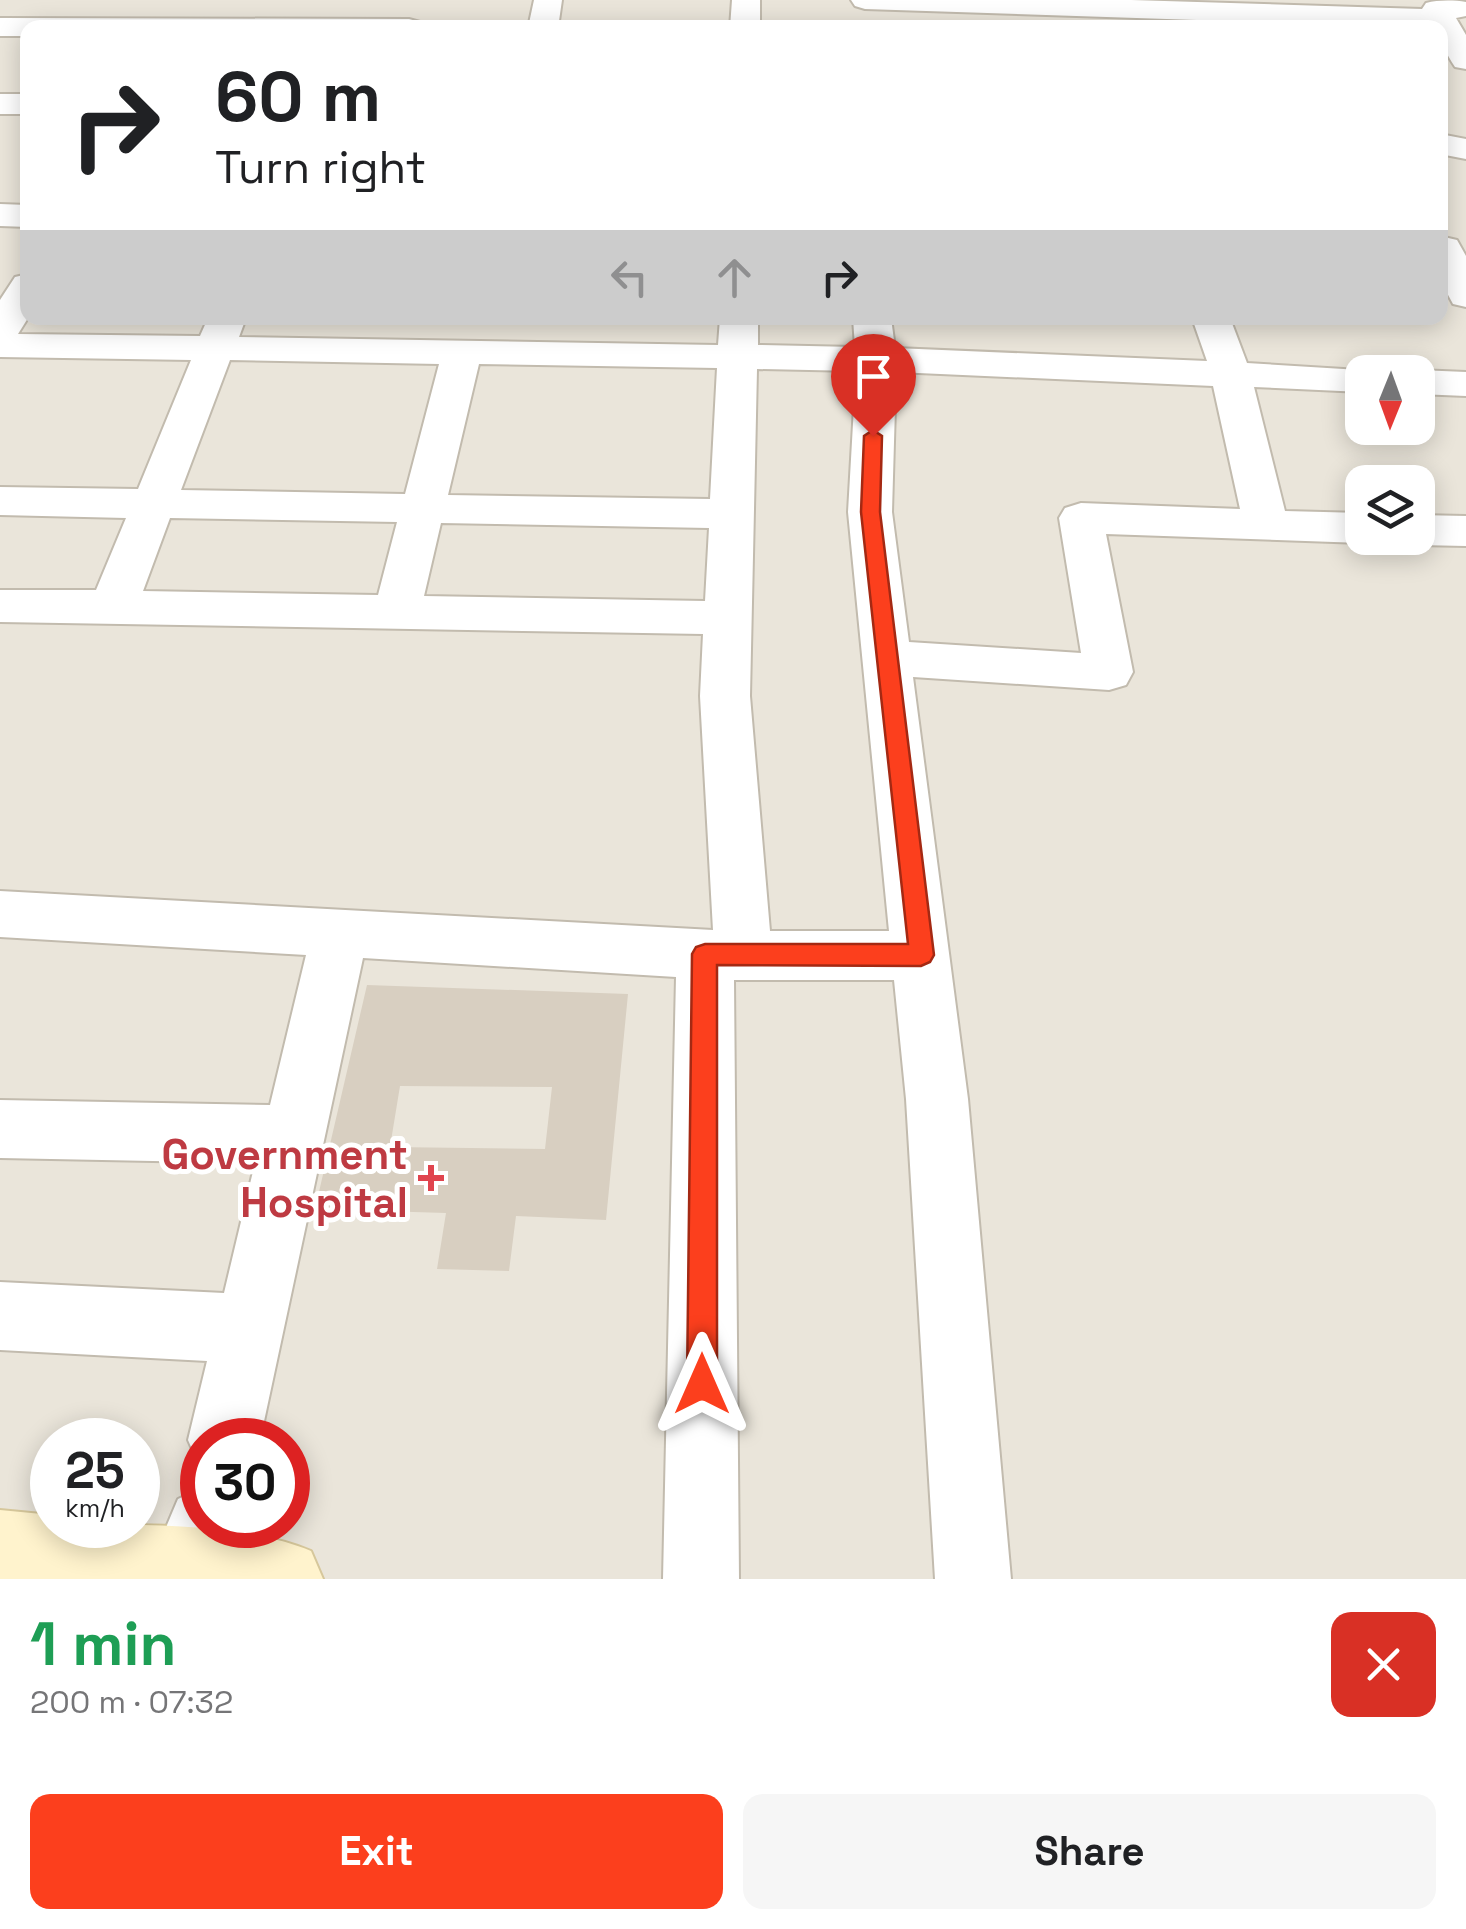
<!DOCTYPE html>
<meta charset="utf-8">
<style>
body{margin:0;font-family:"Space Grotesk",sans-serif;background:#f6f6f6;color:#202124;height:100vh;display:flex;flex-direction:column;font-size:38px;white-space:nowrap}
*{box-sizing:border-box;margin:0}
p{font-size:32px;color:#757577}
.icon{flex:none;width:55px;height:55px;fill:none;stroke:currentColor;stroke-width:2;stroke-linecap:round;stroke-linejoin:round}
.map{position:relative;height:1579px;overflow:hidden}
.drawer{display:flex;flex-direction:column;background:#fff;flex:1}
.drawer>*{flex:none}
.guide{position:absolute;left:20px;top:20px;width:1428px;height:305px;border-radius:20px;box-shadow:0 5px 25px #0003;background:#fff;color:#202124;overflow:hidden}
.needle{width:65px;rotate:181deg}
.fabs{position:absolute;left:1345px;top:355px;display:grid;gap:20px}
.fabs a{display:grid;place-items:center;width:90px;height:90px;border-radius:20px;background:#fff;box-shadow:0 5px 25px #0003;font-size:50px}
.speed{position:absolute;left:30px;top:1418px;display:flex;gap:20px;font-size:50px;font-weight:700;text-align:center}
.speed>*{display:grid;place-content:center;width:130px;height:130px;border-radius:50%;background:#fff;box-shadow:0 5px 25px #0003;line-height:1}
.speed small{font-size:25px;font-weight:400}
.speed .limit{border:15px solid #d22;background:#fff;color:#111}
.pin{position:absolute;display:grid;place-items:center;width:85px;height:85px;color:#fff;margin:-102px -42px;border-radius:50% 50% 50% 0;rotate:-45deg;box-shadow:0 0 10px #0007}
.pin .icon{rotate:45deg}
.me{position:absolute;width:110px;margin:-55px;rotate:0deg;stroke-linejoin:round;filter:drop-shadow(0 0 8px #0008)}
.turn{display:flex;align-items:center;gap:35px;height:210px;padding:0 30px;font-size:45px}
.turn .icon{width:130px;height:130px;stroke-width:2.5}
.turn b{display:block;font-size:70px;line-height:85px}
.lanes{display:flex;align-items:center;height:95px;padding:0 30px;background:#0003;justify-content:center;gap:50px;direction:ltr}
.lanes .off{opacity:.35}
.round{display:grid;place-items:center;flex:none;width:105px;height:105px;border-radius:20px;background:#f6f6f6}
.overview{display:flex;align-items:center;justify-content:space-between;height:170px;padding:0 30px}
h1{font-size:60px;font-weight:700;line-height:75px;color:#1e9e55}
.primary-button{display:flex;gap:20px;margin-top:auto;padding:20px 30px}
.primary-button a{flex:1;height:115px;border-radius:20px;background:#fc3f1d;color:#fff;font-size:40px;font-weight:700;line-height:115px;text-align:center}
.primary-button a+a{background:#f6f6f6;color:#202124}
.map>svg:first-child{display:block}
.residential{fill:#eae5da;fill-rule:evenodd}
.building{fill:#d8cfc1;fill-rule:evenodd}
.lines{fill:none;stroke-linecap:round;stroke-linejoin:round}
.street-casing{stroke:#c2bbae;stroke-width:4}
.secondary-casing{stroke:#d6c79b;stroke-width:4}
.street{fill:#fff;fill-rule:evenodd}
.secondary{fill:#fff3cd;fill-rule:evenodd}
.route{fill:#fc3f1d;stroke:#a42913;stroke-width:2.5}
.health-dot{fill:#e0444e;stroke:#fff;stroke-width:4}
.labels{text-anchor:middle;stroke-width:10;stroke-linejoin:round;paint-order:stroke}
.near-health-label{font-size:42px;font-weight:bold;fill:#be3a42;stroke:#fff;text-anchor:end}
</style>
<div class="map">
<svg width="1466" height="1579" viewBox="0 0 1466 1579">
<rect width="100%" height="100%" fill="#f6f3ec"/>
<path class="residential" d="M0,0H1466V1579H0ZM28,28H1440V318H28ZM1362,372H1418V428H1362ZM1362,482H1418V538H1362ZM52,1440H138V1525H52ZM202,1440H288V1525H202Z"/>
<path class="building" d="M367,985L628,994L606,1220L516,1216L509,1271L437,1269L446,1213L315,1209ZM400,1086L552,1087L545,1149L390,1147Z"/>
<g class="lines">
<g class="street-casing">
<path id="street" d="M534,0H562L558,28H528Z
M732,0H760V28H730Z
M851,0H1131L1422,9L1426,3C1438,0 1453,0 1466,2V16L1456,18L1466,35V69L1455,67C1446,53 1440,43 1440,28L865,9L855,6Z
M0,18L409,19L420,22L424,28H28V36H0Z
M0,94H28V114H0Z
M1440,134L1466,139V159L1440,154Z
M0,204L28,205V227L0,226Z
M1444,237L1457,240L1466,256V307L1453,304L1440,280V238Z
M28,274V318L18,334L200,336L208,318H246L239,337L718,345L720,318H758V345L855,347L853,318H891L895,348L1207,361L1192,318H1230L1247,363L1376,371L1362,372V392L1254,387L1285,511L1362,513V538H1378L1362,543L1106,534L1133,672L1126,685L1109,690L913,677L968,1099L1011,1579H935L906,1099L894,980H734L739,1579H663L676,977L363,958L260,1440H202V1467L199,1465L188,1440L207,1361L0,1350V1282L224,1293L255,1163L0,1158V1100L270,1105L306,955L0,937V891L713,930L700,696L703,634L0,622V590H96L126,518L0,515V487L138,489L191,360L0,357V300L15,277ZM230,360L439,364L405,494L181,490ZM479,364L717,368L710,499L448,495ZM757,369L856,371L848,512L889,931H770L750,696ZM896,372L1213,386L1240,509L1081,503L1065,508L1059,518L1081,653L909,642L892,512ZM170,518L397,522L378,595L143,591ZM441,523L709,528L705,601L424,596Z
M1418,370L1466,372V396L1418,394V372H1408Z
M1418,515L1466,516V546L1418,545L1402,540L1400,538H1418Z
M202,1488V1525H241L230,1579H154L167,1525L178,1499Z"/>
</g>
<g class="secondary-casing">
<path id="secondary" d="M0,1510L52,1515V1525C130,1525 239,1521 311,1551L323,1579H0Z"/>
</g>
<use href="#street" class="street"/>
<use href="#secondary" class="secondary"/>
</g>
<path class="route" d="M873,430L882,436L880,512L934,955L930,962L921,966L717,965V1384L713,1395L702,1399L691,1395L687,1384L692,954L696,947L705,944H908L861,512L864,436Z"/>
<path class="health-dot" d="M426 1163h10v10h10v10h-10v10h-10v-10h-10v-10h10z"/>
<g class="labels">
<g class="near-health-label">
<text x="408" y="1169">Government<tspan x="408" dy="48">Hospital</tspan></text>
</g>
</g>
</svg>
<div class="fabs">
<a><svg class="needle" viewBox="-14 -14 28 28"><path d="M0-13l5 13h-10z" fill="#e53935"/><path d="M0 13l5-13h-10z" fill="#757577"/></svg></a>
<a><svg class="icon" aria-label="layers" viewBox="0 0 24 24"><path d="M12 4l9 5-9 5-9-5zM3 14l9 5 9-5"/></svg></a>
</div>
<div class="speed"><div>25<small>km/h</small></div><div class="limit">30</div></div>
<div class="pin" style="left:873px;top:436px;background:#d93025"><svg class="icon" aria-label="arrive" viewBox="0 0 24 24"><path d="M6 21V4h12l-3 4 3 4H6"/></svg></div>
<svg class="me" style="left:702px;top:1384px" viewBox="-20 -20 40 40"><path d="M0-17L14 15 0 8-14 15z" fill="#fc3f1d" stroke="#fff" stroke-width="4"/></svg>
<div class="guide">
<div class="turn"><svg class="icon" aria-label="right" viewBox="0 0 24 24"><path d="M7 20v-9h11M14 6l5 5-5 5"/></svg><div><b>60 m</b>Turn right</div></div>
<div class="lanes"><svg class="icon off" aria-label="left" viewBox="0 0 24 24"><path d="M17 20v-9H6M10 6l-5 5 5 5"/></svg><svg class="icon off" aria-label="ahead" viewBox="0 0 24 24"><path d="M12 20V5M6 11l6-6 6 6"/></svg><svg class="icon" aria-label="right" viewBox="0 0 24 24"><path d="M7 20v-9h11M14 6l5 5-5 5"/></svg></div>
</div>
</div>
<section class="drawer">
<div class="overview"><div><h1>1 min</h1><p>200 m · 07:32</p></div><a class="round" style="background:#d93025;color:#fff"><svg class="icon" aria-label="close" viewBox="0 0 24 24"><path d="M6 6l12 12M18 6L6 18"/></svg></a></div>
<div class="primary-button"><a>Exit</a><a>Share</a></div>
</section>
